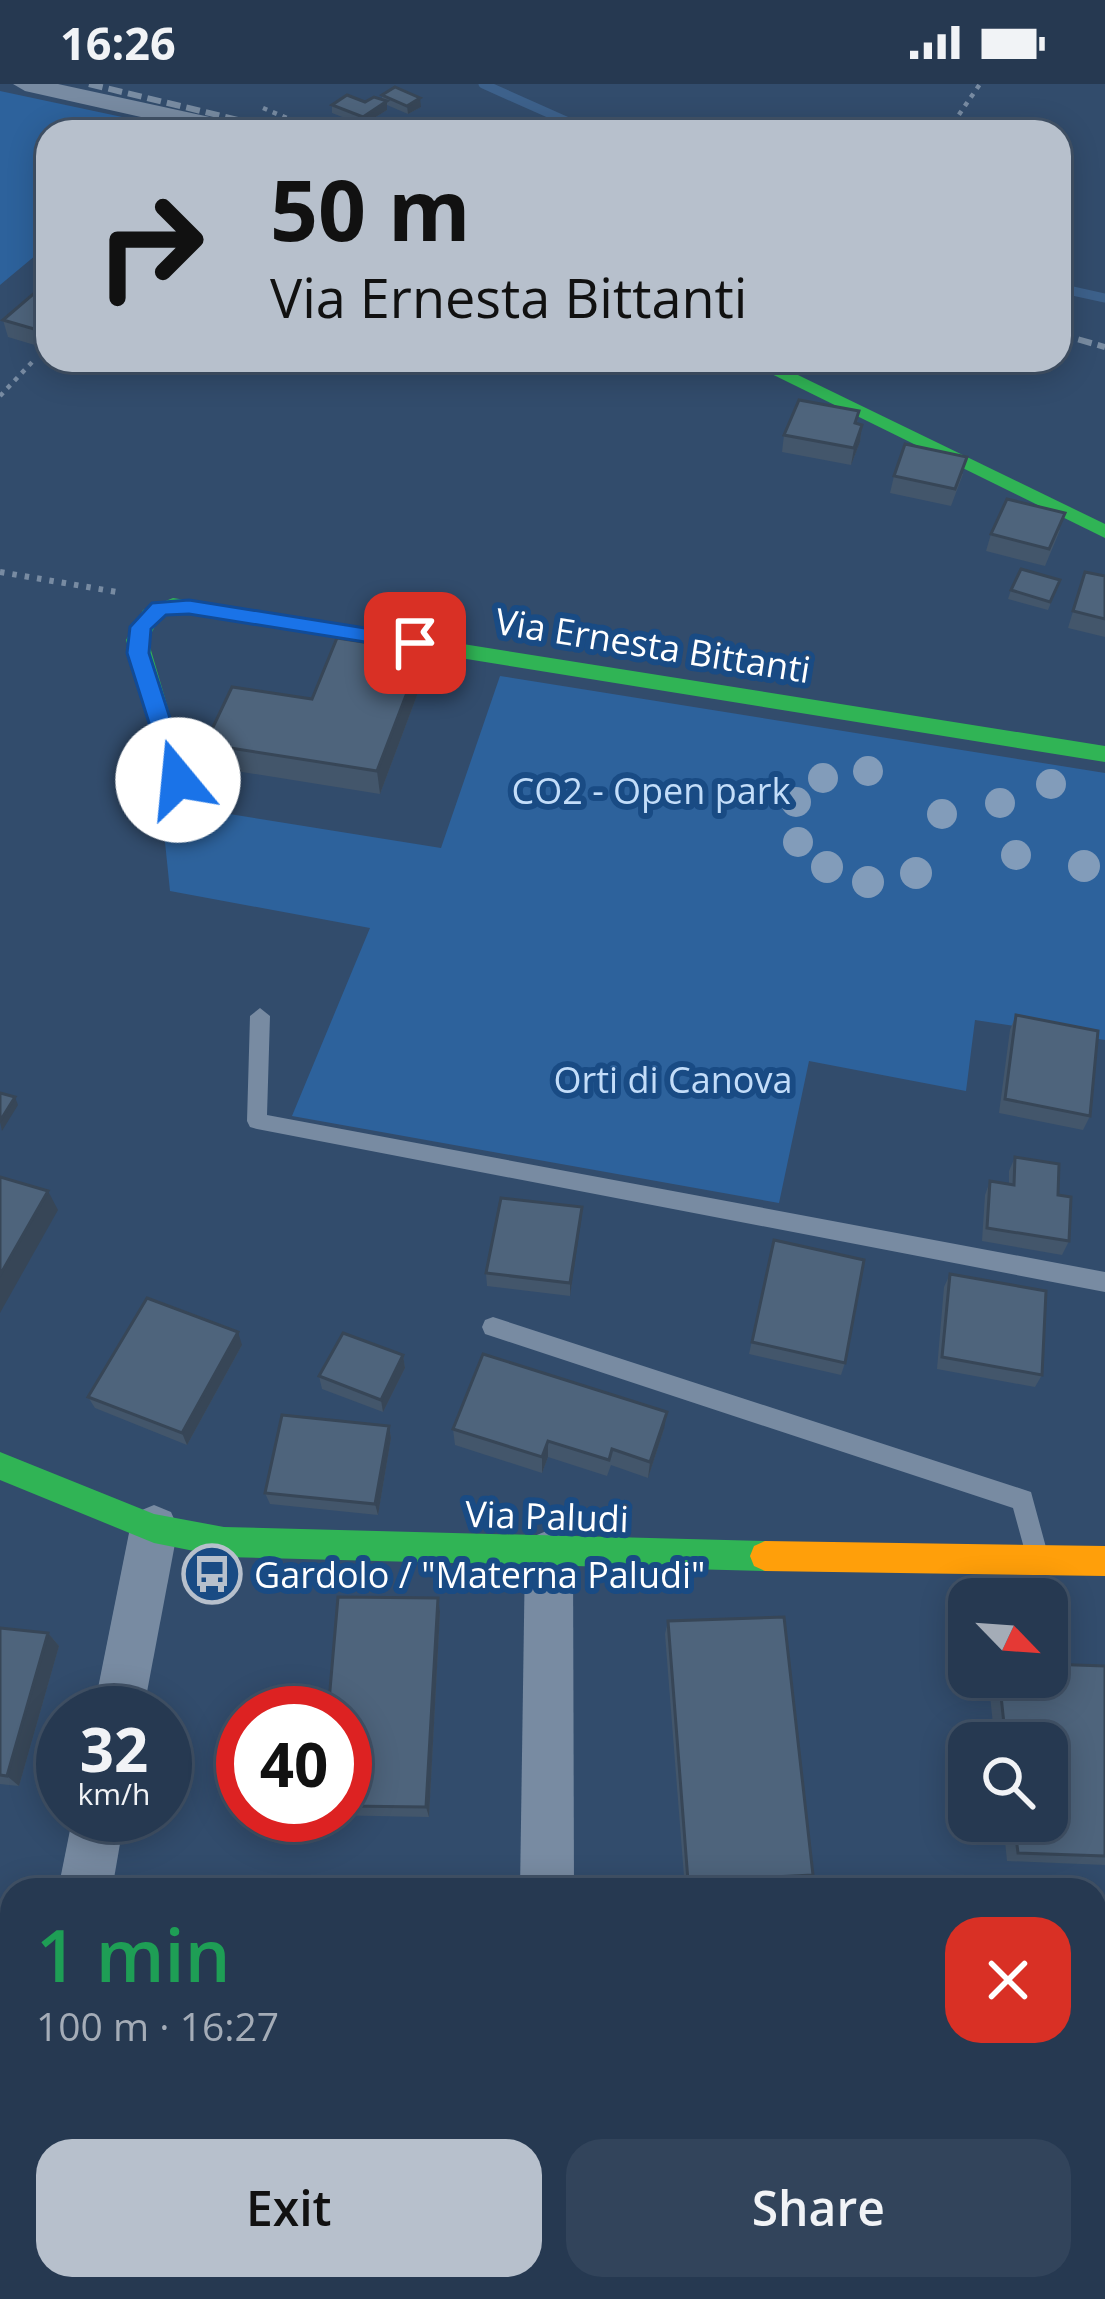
<!DOCTYPE html>
<meta charset="utf-8">
<style>
:root{--surface:#263951;--page:#32445b;--text:#f1f3f6;--muted:#a4acb7;--line:#425368;--accent:#b7c0cc}
body{margin:0;font-family:"Open Sans",sans-serif;background:var(--page);color:var(--text);height:100vh;display:flex;flex-direction:column;font-size:45px;white-space:nowrap}
*{box-sizing:border-box;margin:0}
p{font-size:39px;color:var(--muted)}
.icon{flex:none;width:66px;height:66px;fill:none;stroke:currentColor;stroke-width:2;stroke-linecap:round;stroke-linejoin:round}
.map{position:relative;flex:1;overflow:hidden}
.panel{position:absolute;left:0px;top:1794px;width:1107px;height:423px;display:flex;flex-direction:column;background:var(--surface);border-radius:36px 36px 0 0;box-shadow:0 6px 30px #0003,0 0 0 3px var(--line)}
.panel>*{flex:none}
.guide{position:absolute;left:36px;top:36px;width:1035px;height:252px;border-radius:36px;box-shadow:0 6px 30px #0003,0 0 0 3px var(--line);background:#b7c0cc;color:#111;overflow:hidden}
.needle{width:78px;rotate:115deg}
.buttons{position:absolute;left:948px;top:1494px;display:grid;gap:24px}
.buttons a{display:grid;place-items:center;width:120px;height:120px;border-radius:24px;background:var(--surface);box-shadow:0 6px 30px #0003,0 0 0 3px var(--line);font-size:60px}
.speed{position:absolute;left:36px;top:1602px;display:flex;gap:24px;font-size:60px;font-weight:700;text-align:center}
.speed>*{display:grid;place-content:center;width:156px;height:156px;border-radius:50%;background:var(--surface);box-shadow:0 6px 30px #0003,0 0 0 3px var(--line);line-height:1}
.speed small{font-size:30px;font-weight:400}
.speed .limit{border:18px solid #d22;background:#fff;color:#111}
.pin{position:absolute;display:grid;place-items:center;width:102px;height:102px;color:#fff;margin:-51px;border-radius:24px;box-shadow:0 6px 18px #0006}
.me{position:absolute;width:132px;margin:-66px;rotate:343deg;stroke-linejoin:round;filter:drop-shadow(0 0 9px #0008)}
.turn{display:flex;align-items:center;gap:42px;height:252px;padding:0 36px;font-size:54px}
.turn .icon{width:156px;height:156px;stroke-width:2.5}
.turn b{display:block;font-size:84px;line-height:102px}
.round{display:grid;place-items:center;flex:none;width:126px;height:126px;border-radius:36px;background:var(--page)}
.overview{display:flex;align-items:center;justify-content:space-between;height:204px;padding:0 36px}
h1{font-size:72px;font-weight:600;line-height:90px;color:#1e9e55}
.cta{display:flex;gap:24px;margin-top:auto;padding:24px 36px}
.cta a{flex:1;height:138px;border-radius:36px;background:var(--accent);color:#111;font-size:48px;font-weight:600;line-height:138px;text-align:center}
.cta a+a{background:var(--page);color:var(--text)}
.status{display:flex;justify-content:space-between;align-items:center;height:84px;padding:0 60px;background:var(--surface);direction:ltr}
.status svg{height:33px;fill:currentColor}
.map>svg:first-child{display:block}
.green{fill:#2d629c}
.lines{fill:none;stroke-linecap:round;stroke-linejoin:round}
.stream{stroke:#3d618b;stroke-width:9}
.path-far1{stroke:#788ba2;stroke-width:4.5;stroke-dasharray:4.5 6;stroke-linecap:butt}
.path{stroke:#788ba2;stroke-width:6;stroke-dasharray:4.5 8;stroke-linecap:butt}
.lane{fill:#788ba2;fill-rule:evenodd}
.street{fill:#788ba2;fill-rule:evenodd}
.fast{fill:#30b455;fill-rule:evenodd}
.slow{fill:#ff9f0a;fill-rule:evenodd}
.rail{stroke:#798ca2;stroke-width:6;stroke-dasharray:14 6;stroke-linecap:butt}
.tree{fill:#829cba}
.wall{fill:#43566b}
.shaded-wall{fill:#374657}
.building{fill:#4e647c;stroke:#374657;stroke-width:3}
.route{fill:#1a73e8;stroke:#114b97;stroke-width:3}
.labels{text-anchor:middle;dominant-baseline:central;stroke-width:12;stroke-linejoin:round;paint-order:stroke}
.street-label{font-size:36px;fill:#fff;stroke:#194b84}
.park-label{font-size:36px;fill:#c3ddf9;stroke:#194b84}
.poi-label{font-size:36px;fill:#fff;stroke:#194b84;text-anchor:start}
</style>
<div class="status"><b>16:26</b><svg viewBox="0 0 49 12"><path d="M0 12V9h3v3zM5 12V6h3v6zM10 12V3h3v9zM15 12V0h3v12zM26 1h20v11H26zM47 4h2v5h-2z"/></svg></div>
<div class="map">
<svg width="1105" height="2215" viewBox="0 0 1105 2215">
<rect width="100%" height="100%" fill="#324c6c"/>
<g class="green">
<polygon points="0,7 188,47 48,48 48,161 0,201"/>
<polygon points="500,592 1105,689 1105,956 975,936 966,1007 809,977 779,1119 292,1032 370,844 170,807 161,719 441,764"/>
</g>
<g class="lines">
<g class="stream">
<polyline points="483,0 591,48"/>
<polyline points="1059,204 1105,214"/>
</g>
<g class="path-far1">
<polyline points="263,24 320,48"/>
<polyline points="947,48 980,0"/>
<polyline points="0,312 35,275"/>
</g>
<polyline class="path" points="0,488 117,508"/>
<g class="lane">
<polygon points="260,924 270,932 267,1031 1105,1188 1105,1208 257,1045 250,1043 247,1037 250,932"/>
<polygon points="493,1233 1031,1408 1047,1467 1043,1475 1035,1478 1027,1475 1013,1424 485,1250 482,1243 485,1236"/>
</g>
<g class="street">
<polygon points="13,0 58,0 242,40 255,48 208,48 25,7"/>
<polygon points="154,1421 171,1428 178,1444 143,1629 93,1629 130,1444 137,1428"/>
<polygon points="549,1446 566,1453 573,1469 574,1806 520,1806 525,1469 532,1453"/>
<polygon points="73,1731 125,1731 112,1806 58,1806"/>
<polygon points="12,2160 12,2205 39,2205 37,2215 0,2215 0,2165"/>
<rect x="516" y="2205" width="60" height="10"/>
</g>
<g class="fast">
<polygon points="743,276 767,276 1105,440 1105,454"/>
<polygon points="173,514 1105,662 1105,678 175,528 158,536 148,556 189,696 178,704 167,696 126,556 143,526"/>
<polygon points="0,1368 154,1430 224,1443 765,1457 776,1462 780,1472 776,1482 765,1487 224,1473 154,1459 0,1396"/>
</g>
<polygon class="slow" points="765,1457 1105,1462 1105,1492 765,1487 754,1482 750,1472 754,1462"/>
<g class="rail">
<polyline points="89,0 288,48"/>
<polyline points="1059,250 1105,263"/>
</g>
</g>
<g class="tree">
<circle cx="868" cy="687" r="15"/>
<circle cx="823" cy="694" r="15"/>
<circle cx="1051" cy="700" r="15"/>
<circle cx="796" cy="718" r="15"/>
<circle cx="1000" cy="719" r="15"/>
<circle cx="942" cy="730" r="15"/>
<circle cx="798" cy="758" r="15"/>
<circle cx="1016" cy="771" r="15"/>
<circle cx="1084" cy="782" r="16"/>
<circle cx="827" cy="783" r="16"/>
<circle cx="916" cy="789" r="16"/>
<circle cx="868" cy="798" r="16"/>
</g>
<g class="wall">
<polygon points="382,11 421,23 408,30 387,21 387,26 363,41 332,29 332,21 382,16"/>
<polygon points="48,200 48,265 8,253 3,236"/>
<polygon points="859,327 857,340 862,341 860,358 851,381 782,368 784,351"/>
<polygon points="963,390 951,422 890,409 894,392"/>
<polygon points="1060,446 1045,482 986,467 991,450"/>
<polygon points="1085,488 1105,492 1105,553 1068,544"/>
<polygon points="1060,496 1048,526 1008,515 1011,506"/>
<polygon points="425,590 380,710 211,683 205,660 312,615"/>
<polygon points="1016,931 1090,1032 1083,1046 999,1029 1010,946"/>
<polygon points="1015,1073 1058,1111 1069,1157 1062,1171 982,1157 985,1111 990,1097 1009,1100 1009,1087"/>
<polygon points="582,1123 570,1212 487,1202 486,1189"/>
<polygon points="774,1156 845,1279 841,1291 749,1270"/>
<polygon points="950,1190 1042,1291 1035,1303 937,1285 944,1203"/>
<polygon points="242,1261 187,1361 95,1324 88,1313"/>
<polygon points="403,1271 405,1284 383,1328 322,1305 319,1292"/>
<polygon points="389,1342 391,1354 378,1431 270,1420 265,1409"/>
<polygon points="453,1345 664,1345 648,1394 611,1381 607,1392 548,1373 542,1389 455,1361"/>
<polygon points="440,1528 429,1733 325,1731 345,1731 345,1629"/>
<polygon points="668,1537 813,1791 807,1799 685,1805 665,1550"/>
<polygon points="0,1544 48,1549 59,1562 19,1702 0,1700"/>
<polygon points="1105,1582 1105,1781 1007,1777 1003,1737 1047,1737 1047,1659 995,1659 988,1593 1047,1593"/>
</g>
<g class="shaded-wall">
<polygon points="420,14 421,23 408,30 407,22"/>
<polygon points="387,17 387,26 363,41 363,33"/>
<polygon points="862,341 860,358 851,381 854,364"/>
<polygon points="423,567 425,590 380,710 377,687"/>
<polygon points="15,1013 18,1021 2,1047 0,1037"/>
<polygon points="48,1107 58,1126 0,1229 0,1191"/>
<polygon points="582,1123 581,1137 570,1212 570,1199"/>
<polygon points="238,1248 242,1261 187,1361 182,1349"/>
<polygon points="403,1271 405,1284 383,1328 381,1316"/>
<polygon points="667,1328 664,1345 648,1394 650,1378"/>
<polygon points="389,1342 391,1354 378,1431 375,1420"/>
<polygon points="548,1357 548,1373 542,1389 542,1373"/>
<polygon points="438,1514 440,1528 429,1733 426,1723"/>
<polygon points="48,1549 59,1562 19,1702 7,1692"/>
<polygon points="250,2205 255,2205 254,2215 249,2215"/>
</g>
<g class="building">
<polygon points="395,3 420,14 407,22 382,11"/>
<polygon points="347,11 365,18 374,13 387,17 363,33 332,21"/>
<polygon points="45,200 48,200 48,249 3,236"/>
<polygon points="799,316 859,327 855,339 862,341 854,364 784,351"/>
<polygon points="905,360 967,373 955,405 894,392"/>
<polygon points="1007,415 1065,429 1049,465 991,450"/>
<polygon points="1021,485 1060,496 1050,518 1011,506"/>
<polygon points="1085,488 1105,492 1105,535 1073,527"/>
<polygon points="337,554 423,567 377,687 205,660 232,603 312,615"/>
<polygon points="1016,931 1098,947 1090,1032 1005,1015"/>
<polygon points="0,1009 15,1013 0,1037"/>
<polygon points="1015,1073 1059,1080 1058,1111 1071,1113 1069,1157 987,1144 990,1097 1014,1101"/>
<polygon points="0,1093 48,1107 0,1191"/>
<polygon points="501,1114 582,1123 570,1199 486,1189"/>
<polygon points="774,1156 864,1176 845,1279 752,1258"/>
<polygon points="950,1190 1046,1207 1042,1291 942,1273"/>
<polygon points="147,1214 238,1248 182,1349 88,1313"/>
<polygon points="343,1249 403,1271 381,1316 319,1292"/>
<polygon points="483,1270 667,1328 650,1378 612,1365 609,1376 548,1357 542,1373 453,1345"/>
<polygon points="282,1331 389,1342 375,1420 265,1409"/>
<polygon points="338,1513 438,1514 426,1723 345,1722 345,1629 328,1629"/>
<polygon points="784,1533 813,1791 688,1797 668,1537"/>
<polygon points="0,1544 48,1549 7,1692 0,1691"/>
<polygon points="1047,1580 1105,1582 1105,1772 1018,1769 1014,1737 1047,1737 1047,1659 1006,1659 999,1593 1047,1593"/>
<polygon points="1095,2053 1105,2054 1105,2145 1095,2145"/>
<polygon points="154,2205 250,2205 249,2215 153,2215"/>
<polygon points="332,2205 435,2205 434,2215 331,2215"/>
<polygon points="957,2205 1006,2205 1007,2215 958,2215"/>
</g>
<polygon class="route" points="189,516 415,552 425,559 415,566 189,530 166,531 151,545 149,569 190,696 178,704 167,696 127,569 130,543 152,519"/>
<defs>
<symbol id="bus-ring" viewBox="-11 -11 22 22"><circle r="9.5" fill="#194b84" stroke="#b7c0cc" stroke-width="1.5"/><path d="M-5-6H5V4H4V6H2V4H-2V6H-4V4H-5ZM-3.5-4V0h7V-4ZM-3.5 1.2v1.5H-2V1.2ZM2 1.2v1.5H3.5V1.2Z" fill="#b7c0cc"/></symbol>
</defs>
<g fill-rule="evenodd">
<use href="#bus-ring" x="179" y="1457" width="66" height="66"/>
</g>
<g class="labels">
<g class="street-label">
<text transform="translate(653 561) rotate(9)">Via Ernesta Bittanti</text>
<text transform="translate(547 1432) rotate(2)">Via Paludi</text>
</g>
<g class="park-label">
<text x="651" y="706">CO2 - Open park</text>
<text x="673" y="995">Orti di Canova</text>
</g>
<g class="poi-label">
<text x="254" y="1490">Gardolo / "Materna Paludi"</text>
</g>
</g>
</svg>
<div class="buttons">
<a><svg class="needle" viewBox="-14 -14 28 28"><path d="M0-13l5 13h-10z" fill="#e53935"/><path d="M0 13l5-13h-10z" fill="#a4acb7"/></svg></a>
<a><svg class="icon" aria-label="search" viewBox="0 0 24 24"><circle cx="10" cy="10" r="6"/><path d="M15 15l6 6"/></svg></a>
</div>
<div class="speed"><div>32<small>km/h</small></div><div class="limit">40</div></div>
<div class="pin" style="left:415px;top:559px;background:#d93025"><svg class="icon" aria-label="arrive" viewBox="0 0 24 24"><path d="M6 21V4h12l-3 4 3 4H6"/></svg></div>
<svg class="me" style="left:178px;top:696px" viewBox="-20 -20 40 40"><circle r="19" fill="#fff"/><path d="M0-13L10 11 0 6-10 11z" fill="#1a73e8"/></svg>
<div class="guide">
<div class="turn"><svg class="icon" aria-label="right" viewBox="0 0 24 24"><path d="M7 20v-9h11M14 6l5 5-5 5"/></svg><div><b>50 m</b>Via Ernesta Bittanti</div></div>
</div>
<section class="panel">
<div class="overview"><div><h1>1 min</h1><p>100 m · 16:27</p></div><a class="round" style="background:#d93025;color:#fff"><svg class="icon" aria-label="close" viewBox="0 0 24 24"><path d="M6 6l12 12M18 6L6 18"/></svg></a></div>
<div class="cta"><a>Exit</a><a>Share</a></div>
</section>
</div>
